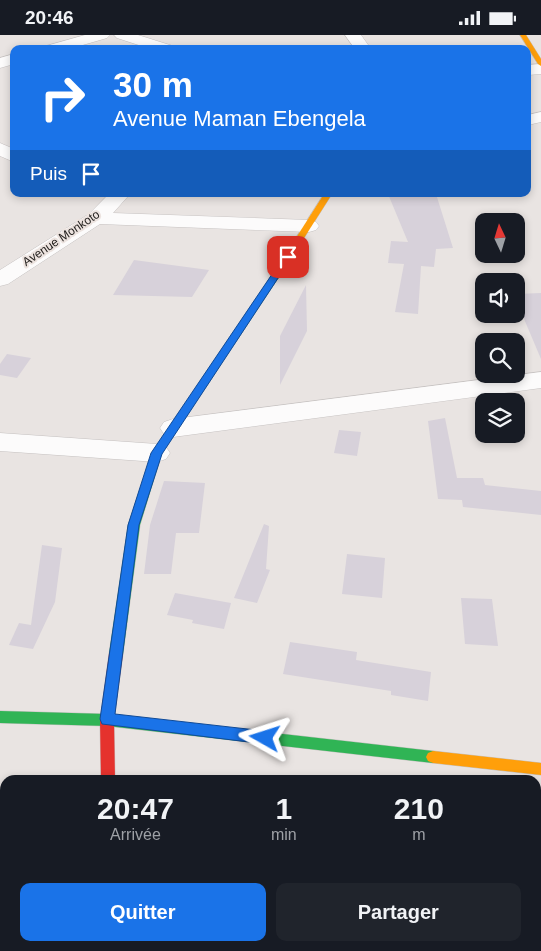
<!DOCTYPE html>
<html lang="fr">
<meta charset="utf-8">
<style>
:root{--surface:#171b24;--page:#20242c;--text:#f1f3f6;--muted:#9ea1a6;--accent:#1a73e8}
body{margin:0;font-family:Arial,sans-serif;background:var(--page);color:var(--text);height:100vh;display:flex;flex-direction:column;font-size:19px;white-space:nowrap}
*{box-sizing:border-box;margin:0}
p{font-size:16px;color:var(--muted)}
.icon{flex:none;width:28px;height:28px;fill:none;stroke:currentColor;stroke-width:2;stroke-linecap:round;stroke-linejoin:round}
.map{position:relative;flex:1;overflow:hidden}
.panel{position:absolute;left:0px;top:740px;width:541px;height:176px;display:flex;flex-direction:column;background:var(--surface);border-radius:15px 15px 0 0;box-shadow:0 2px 8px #0003}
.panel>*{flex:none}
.guide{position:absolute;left:10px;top:10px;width:521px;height:152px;border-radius:10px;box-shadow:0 2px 8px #0003;background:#1a73e8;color:#fff;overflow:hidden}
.needle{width:32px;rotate:356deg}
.tools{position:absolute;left:475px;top:178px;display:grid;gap:10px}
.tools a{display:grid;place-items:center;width:50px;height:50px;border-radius:10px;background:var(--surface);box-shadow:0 2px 8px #0003;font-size:25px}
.pin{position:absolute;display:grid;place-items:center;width:42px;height:42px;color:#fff;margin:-21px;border-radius:10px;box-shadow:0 2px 8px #0006}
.me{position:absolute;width:55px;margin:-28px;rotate:276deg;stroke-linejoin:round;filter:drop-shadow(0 0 4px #0008)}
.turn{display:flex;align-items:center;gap:18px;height:105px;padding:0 20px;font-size:22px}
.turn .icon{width:65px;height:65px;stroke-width:2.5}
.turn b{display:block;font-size:35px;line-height:42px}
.then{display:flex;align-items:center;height:48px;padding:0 20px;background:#0003;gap:10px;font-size:19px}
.eta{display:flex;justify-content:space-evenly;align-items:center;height:85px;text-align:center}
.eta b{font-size:30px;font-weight:600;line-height:35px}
.primary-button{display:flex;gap:10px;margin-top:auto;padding:10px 20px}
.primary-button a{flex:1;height:58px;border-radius:10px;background:var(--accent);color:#fff;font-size:20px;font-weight:600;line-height:58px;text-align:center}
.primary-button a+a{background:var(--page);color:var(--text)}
.status{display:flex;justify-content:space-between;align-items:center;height:35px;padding:0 25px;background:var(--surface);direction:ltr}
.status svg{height:14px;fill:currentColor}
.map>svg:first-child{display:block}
.building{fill:#d7d1da}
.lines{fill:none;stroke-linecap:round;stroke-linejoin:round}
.street-casing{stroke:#c5c1c0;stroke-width:1}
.fast-casing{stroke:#c5c1c0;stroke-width:1}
.slow-casing{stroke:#c5c1c0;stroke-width:1}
.jam-casing{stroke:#c5c1c0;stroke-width:1}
.street{fill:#fcfbfb;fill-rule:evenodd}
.fast{fill:#30b455;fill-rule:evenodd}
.slow{fill:#ff9f0a;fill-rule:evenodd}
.jam{fill:#e5322d;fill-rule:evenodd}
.route{fill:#1a73e8;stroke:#114b97}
.labels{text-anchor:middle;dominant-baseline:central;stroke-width:4;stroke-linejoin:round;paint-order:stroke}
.far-street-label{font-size:12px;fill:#24211f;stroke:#ece3df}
</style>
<div class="status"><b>20:46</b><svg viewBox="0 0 49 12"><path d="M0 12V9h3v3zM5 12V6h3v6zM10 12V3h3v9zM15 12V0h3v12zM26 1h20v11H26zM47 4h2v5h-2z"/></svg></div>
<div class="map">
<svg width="541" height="916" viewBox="0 0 541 916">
<rect width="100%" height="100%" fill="#e9e4e2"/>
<g class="building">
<polygon points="388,159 436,159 453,213 436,214 434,232 421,231 418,279 395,277 404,229 388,228 391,206 408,207"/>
<polygon points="134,225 209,235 192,262 113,260"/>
<polygon points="306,250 307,296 280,350 280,301"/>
<polygon points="541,258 541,324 516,265 516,259"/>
<polygon points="7,319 31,323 17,343 0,340 0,329"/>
<polygon points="445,383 457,443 483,443 485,450 541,456 541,480 463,472 462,465 438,464 428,386"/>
<polygon points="339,395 361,397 357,421 334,418"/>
<polygon points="164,446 205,448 199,498 176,498 171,539 144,539 150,490"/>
<polygon points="264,489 269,491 266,534 270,535 257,568 234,563"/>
<polygon points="42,510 62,513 55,567 33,614 9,610 19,588 31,590"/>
<polygon points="347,519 385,523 382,563 342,559"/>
<polygon points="175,558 231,568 224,594 192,588 193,585 167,580"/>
<polygon points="461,563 492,564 498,611 465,609"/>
<polygon points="290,607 357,617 356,625 431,637 428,666 391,660 391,656 283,639"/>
</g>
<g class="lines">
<defs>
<g id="street">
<polygon points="85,0 110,0 107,3 69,14 43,14 46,11"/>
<polygon points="114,0 138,0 173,11 176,14 151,14 117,3"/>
<polygon points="345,0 361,0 371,14 355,14"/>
<polygon points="14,19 14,29 0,33 0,23"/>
<polygon points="541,29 541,39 528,40 528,30"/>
<polygon points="541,77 541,87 528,90 528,80"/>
<polygon points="0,108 14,114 14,127 0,121"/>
<polygon points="109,159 130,159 113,178 309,185 316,187 319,191 316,195 309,197 100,189 8,249 0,251 0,235 89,179"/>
<polygon points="541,337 541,353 173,402 164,399 160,393 164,387 173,384"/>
<polygon points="0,398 157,409 166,412 170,418 166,424 157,427 0,416"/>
<rect x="90" y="911" width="40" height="5"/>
</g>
<g id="fast">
<polygon points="275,239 279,242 162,418 140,490 123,619 121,623 116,624 111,623 109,619 128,490 152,418 272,240"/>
<polygon points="0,676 107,679 433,716 438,718 440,722 438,726 433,728 107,691 0,688"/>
</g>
<g id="slow">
<polygon points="520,0 526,0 541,24 541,31 538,29"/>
<polygon points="324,159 332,159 278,244 272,244 271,242"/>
<polygon points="433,716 541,728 541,740 433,728 428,726 426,722 428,718"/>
</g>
<polygon id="jam" points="116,614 121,615 123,619 114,685 115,745 101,745 100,685 109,619 111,615"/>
</defs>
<use href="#street" class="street-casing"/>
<use href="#fast" class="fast-casing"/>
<use href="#slow" class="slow-casing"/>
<use href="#jam" class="jam-casing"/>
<use href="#street" class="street"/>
<use href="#fast" class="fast"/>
<use href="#slow" class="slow"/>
<use href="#jam" class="jam"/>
</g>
<polygon class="route" points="285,220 292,222 162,419 139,490 115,679 265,696 270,698 272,703 270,707 265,709 102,689 100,684 128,490 151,418"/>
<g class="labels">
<g class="far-street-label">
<text transform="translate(61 203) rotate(-34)">Avenue Monkoto</text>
</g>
</g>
</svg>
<div class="tools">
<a><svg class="needle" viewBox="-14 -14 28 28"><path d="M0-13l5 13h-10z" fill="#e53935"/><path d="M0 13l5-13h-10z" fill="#9ea1a6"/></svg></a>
<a><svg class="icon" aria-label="sound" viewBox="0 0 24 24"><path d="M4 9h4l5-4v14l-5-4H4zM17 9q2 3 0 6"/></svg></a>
<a><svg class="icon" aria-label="search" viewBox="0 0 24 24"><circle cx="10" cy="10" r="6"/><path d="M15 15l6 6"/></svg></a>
<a><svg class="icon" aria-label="layers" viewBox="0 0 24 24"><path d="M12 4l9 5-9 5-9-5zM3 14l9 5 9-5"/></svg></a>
</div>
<div class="pin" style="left:288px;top:222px;background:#d93025"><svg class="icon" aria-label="arrive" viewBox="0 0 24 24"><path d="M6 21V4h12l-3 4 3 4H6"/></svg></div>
<svg class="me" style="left:265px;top:703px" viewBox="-20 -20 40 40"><path d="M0-17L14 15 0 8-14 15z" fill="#1a73e8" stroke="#fff" stroke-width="4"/></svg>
<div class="guide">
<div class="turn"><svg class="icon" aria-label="right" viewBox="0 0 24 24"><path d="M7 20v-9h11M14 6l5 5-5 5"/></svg><div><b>30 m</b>Avenue Maman Ebengela</div></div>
<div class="then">Puis<svg class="icon" aria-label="arrive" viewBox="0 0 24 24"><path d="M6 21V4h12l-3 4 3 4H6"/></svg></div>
</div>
<section class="panel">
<div class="eta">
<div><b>20:47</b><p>Arrivée</p></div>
<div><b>1</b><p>min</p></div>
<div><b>210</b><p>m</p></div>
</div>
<div class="primary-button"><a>Quitter</a><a>Partager</a></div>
</section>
</div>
